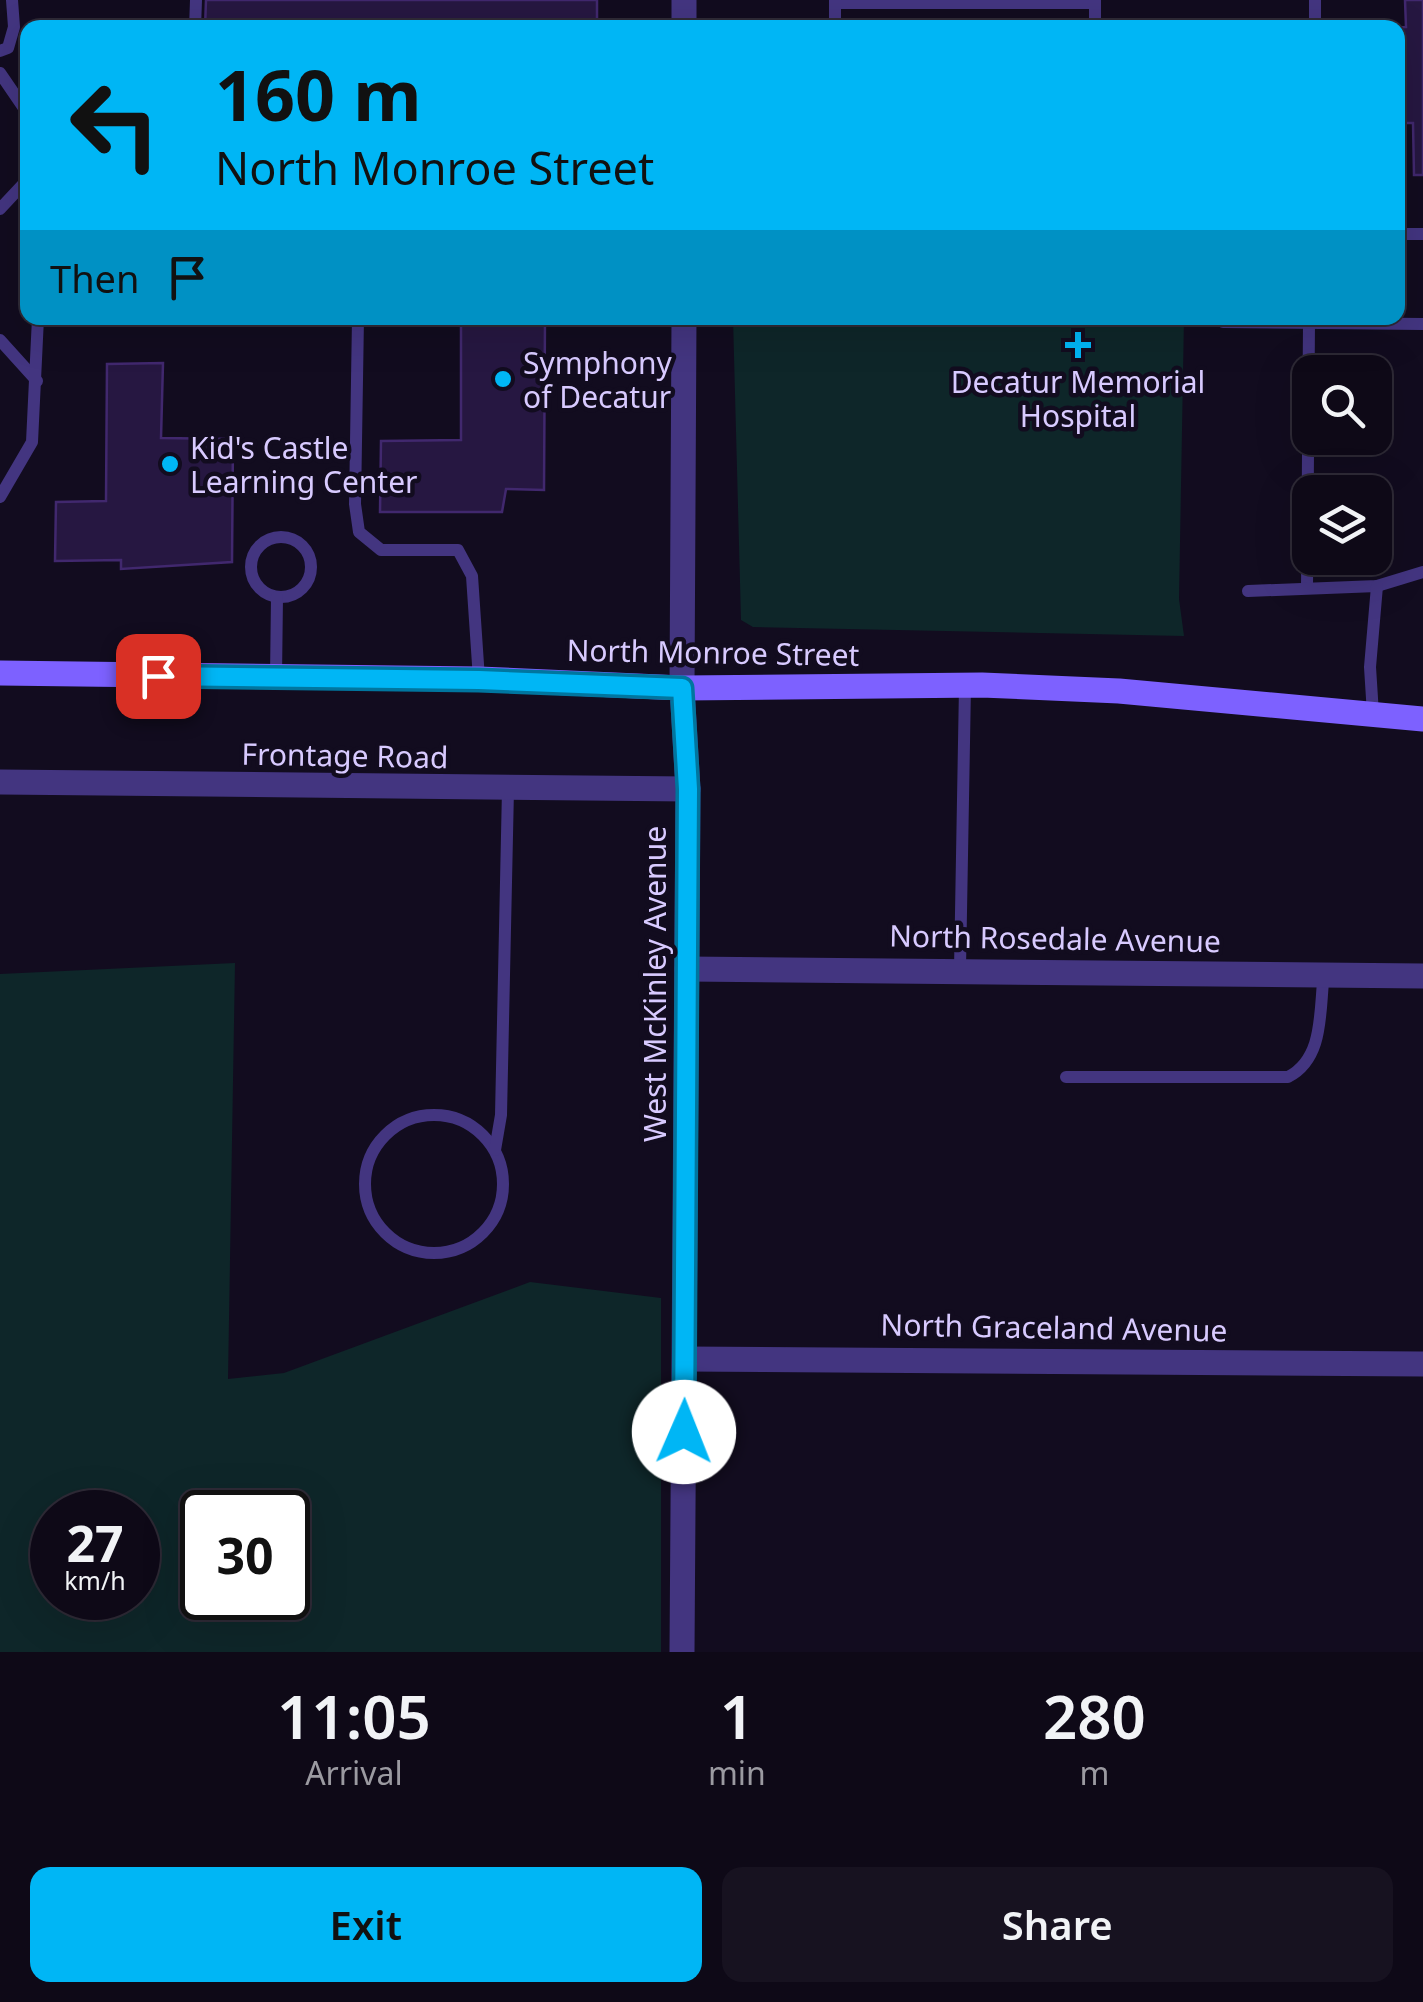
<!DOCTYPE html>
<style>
:root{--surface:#0e0917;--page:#171220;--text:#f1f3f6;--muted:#9b9aa1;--line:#2e2a36;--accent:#00b6f5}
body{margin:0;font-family:"Noto Sans",sans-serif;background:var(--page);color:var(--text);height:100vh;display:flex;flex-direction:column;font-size:38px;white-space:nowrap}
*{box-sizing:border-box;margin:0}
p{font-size:32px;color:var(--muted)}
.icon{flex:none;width:55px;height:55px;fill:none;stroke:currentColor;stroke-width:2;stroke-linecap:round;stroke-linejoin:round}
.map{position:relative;height:1652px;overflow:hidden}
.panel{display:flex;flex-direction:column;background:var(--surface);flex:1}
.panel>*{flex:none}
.guide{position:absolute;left:20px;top:20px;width:1385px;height:305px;border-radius:20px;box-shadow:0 10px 40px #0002,0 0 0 2px var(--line);background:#00b6f5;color:#111;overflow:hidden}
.buttons{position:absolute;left:1292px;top:355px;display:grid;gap:20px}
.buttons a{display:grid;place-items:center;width:100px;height:100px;border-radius:20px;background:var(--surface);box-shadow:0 10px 40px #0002,0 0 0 2px var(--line);font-size:50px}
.speed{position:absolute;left:30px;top:1490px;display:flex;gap:20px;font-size:50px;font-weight:700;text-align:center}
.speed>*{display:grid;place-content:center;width:130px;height:130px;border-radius:50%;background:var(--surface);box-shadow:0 10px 40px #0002,0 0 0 2px var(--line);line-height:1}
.speed small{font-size:25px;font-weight:400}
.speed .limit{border:5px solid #111;border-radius:15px;background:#fff;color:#111}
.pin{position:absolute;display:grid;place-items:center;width:85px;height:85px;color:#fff;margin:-42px;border-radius:20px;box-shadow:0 5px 15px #0006}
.me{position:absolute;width:110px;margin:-55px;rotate:1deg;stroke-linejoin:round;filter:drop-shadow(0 0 8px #0008)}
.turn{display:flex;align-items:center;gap:35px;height:210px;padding:0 30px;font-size:45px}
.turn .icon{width:130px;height:130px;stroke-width:2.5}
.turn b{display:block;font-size:70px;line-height:85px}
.then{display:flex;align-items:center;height:95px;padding:0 30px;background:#0003;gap:20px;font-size:38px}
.eta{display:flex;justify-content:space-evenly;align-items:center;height:170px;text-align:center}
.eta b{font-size:60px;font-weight:600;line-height:70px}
.action{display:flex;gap:20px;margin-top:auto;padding:20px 30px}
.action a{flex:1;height:115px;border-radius:20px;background:var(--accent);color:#111;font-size:40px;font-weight:600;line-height:115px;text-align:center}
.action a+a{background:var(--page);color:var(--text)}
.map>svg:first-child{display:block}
.green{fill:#0e2629;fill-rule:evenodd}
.building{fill:#261741;stroke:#41286e;stroke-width:2.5}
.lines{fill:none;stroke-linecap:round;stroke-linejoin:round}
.lane{stroke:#433580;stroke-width:12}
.street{stroke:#433580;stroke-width:25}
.secondary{stroke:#7d61ff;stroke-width:25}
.route-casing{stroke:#00769f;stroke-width:25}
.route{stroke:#00b6f5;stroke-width:18}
.poi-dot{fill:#00b6f5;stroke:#120c1f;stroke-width:4}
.labels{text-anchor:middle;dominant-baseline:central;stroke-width:9;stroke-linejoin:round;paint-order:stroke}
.poi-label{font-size:30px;fill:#d8caff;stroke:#120c1f;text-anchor:start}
.street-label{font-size:30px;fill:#d8caff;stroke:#120c1f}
</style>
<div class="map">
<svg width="1423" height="1652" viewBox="0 0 1423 1652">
<rect width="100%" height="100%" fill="#120c1f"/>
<g class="green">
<polygon points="733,318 1184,318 1179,599 1184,636 753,627 741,620"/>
<path d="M235,963L228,1379L284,1373L530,1282L661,1298V1652H0V974ZM52,1512H138V1598H52ZM202,1512H288V1598H202Z"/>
</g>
<g class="building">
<polygon points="206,0 597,0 597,28 205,28"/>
<polygon points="1405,0 1423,0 1423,175 1414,175 1413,123 1398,123 1398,28 1364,28 1406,27"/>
<polygon points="461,318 545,318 544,490 506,489 502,512 380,512 381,441 461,440"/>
<polygon points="163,363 161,438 233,439 232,562 121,569 121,560 55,561 56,502 106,501 107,364"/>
</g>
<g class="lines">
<g class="lane">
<polyline points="835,3 1095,3"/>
<polyline points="195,28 196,0"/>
<polyline points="835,28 835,0"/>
<polyline points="1095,28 1095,0"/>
<polyline points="1315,28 1315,0"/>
<polyline points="0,51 8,48 14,27 12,0"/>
<polyline points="0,73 28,114"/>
<polyline points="0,209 28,179"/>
<polyline points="1398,234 1423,234"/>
<polyline points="358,318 355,504 359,532 381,550 458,550 472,576 479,679"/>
<polyline points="1223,322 1423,324"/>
<polyline points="0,340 37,381"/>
<polyline points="0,497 32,442 38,318"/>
<circle cx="281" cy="567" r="30"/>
<polyline points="1307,588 1309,323"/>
<polyline points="1248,591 1377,586 1423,572"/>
<polyline points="276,677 277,597"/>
<polyline points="1373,714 1370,667 1377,586"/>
<polyline points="960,969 965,686"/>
<path d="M1066,1077H1288C1325,1058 1319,1010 1324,973"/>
<circle cx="434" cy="1184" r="69"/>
<polyline points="495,1150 501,1115 508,789"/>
</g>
<g class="street">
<polyline points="684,28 684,0"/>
<polyline points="0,782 688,789"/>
<polyline points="687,969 1423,976"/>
<polyline points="685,1359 1423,1364"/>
<polyline points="682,1652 688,789 682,688 684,318"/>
</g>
<polyline class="secondary" points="0,673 479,679 682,688 982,685 1119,691 1423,719"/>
</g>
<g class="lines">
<defs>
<polyline id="route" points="158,676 479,680 682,688 688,789 684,1432"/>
</defs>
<use href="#route" class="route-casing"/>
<use href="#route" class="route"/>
</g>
<g class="poi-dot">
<path d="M1073 330h10v10h10v10h-10v10h-10v-10h-10v-10h10z"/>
<circle cx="503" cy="379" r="10"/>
<circle cx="170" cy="464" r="10"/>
</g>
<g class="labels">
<g class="poi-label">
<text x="523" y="362">Symphony<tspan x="523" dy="34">of Decatur</tspan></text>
<text x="1078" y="381" text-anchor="middle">Decatur Memorial<tspan x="1078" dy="34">Hospital</tspan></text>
<text x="190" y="447">Kid's Castle<tspan x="190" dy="34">Learning Center</tspan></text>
</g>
<g class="street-label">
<text transform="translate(713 652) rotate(1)">North Monroe Street</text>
<text transform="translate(345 755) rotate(1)">Frontage Road</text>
<text transform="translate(1055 938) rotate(1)">North Rosedale Avenue</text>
<text transform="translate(654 984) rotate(-90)">West McKinley Avenue</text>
<text transform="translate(1054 1327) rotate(1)">North Graceland Avenue</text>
</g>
</g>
</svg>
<div class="buttons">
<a><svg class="icon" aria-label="search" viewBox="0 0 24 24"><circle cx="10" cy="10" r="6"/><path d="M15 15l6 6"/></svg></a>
<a><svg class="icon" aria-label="layers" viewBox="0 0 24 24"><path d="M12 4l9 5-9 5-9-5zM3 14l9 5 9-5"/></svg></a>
</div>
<div class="speed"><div>27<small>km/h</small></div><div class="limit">30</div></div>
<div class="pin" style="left:158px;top:676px;background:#d93025"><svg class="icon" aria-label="arrive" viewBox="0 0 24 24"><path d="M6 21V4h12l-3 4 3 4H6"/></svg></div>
<svg class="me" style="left:684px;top:1432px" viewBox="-20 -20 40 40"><circle r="19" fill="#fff"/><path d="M0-13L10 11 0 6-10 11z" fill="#00b6f5"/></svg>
<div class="guide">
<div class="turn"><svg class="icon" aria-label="left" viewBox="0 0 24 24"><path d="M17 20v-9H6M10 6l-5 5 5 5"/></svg><div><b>160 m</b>North Monroe Street</div></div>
<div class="then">Then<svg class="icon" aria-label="arrive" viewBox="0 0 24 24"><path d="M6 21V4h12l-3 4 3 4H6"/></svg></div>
</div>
</div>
<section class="panel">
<div class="eta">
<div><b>11:05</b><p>Arrival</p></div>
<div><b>1</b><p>min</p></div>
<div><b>280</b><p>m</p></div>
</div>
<div class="action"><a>Exit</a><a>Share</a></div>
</section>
